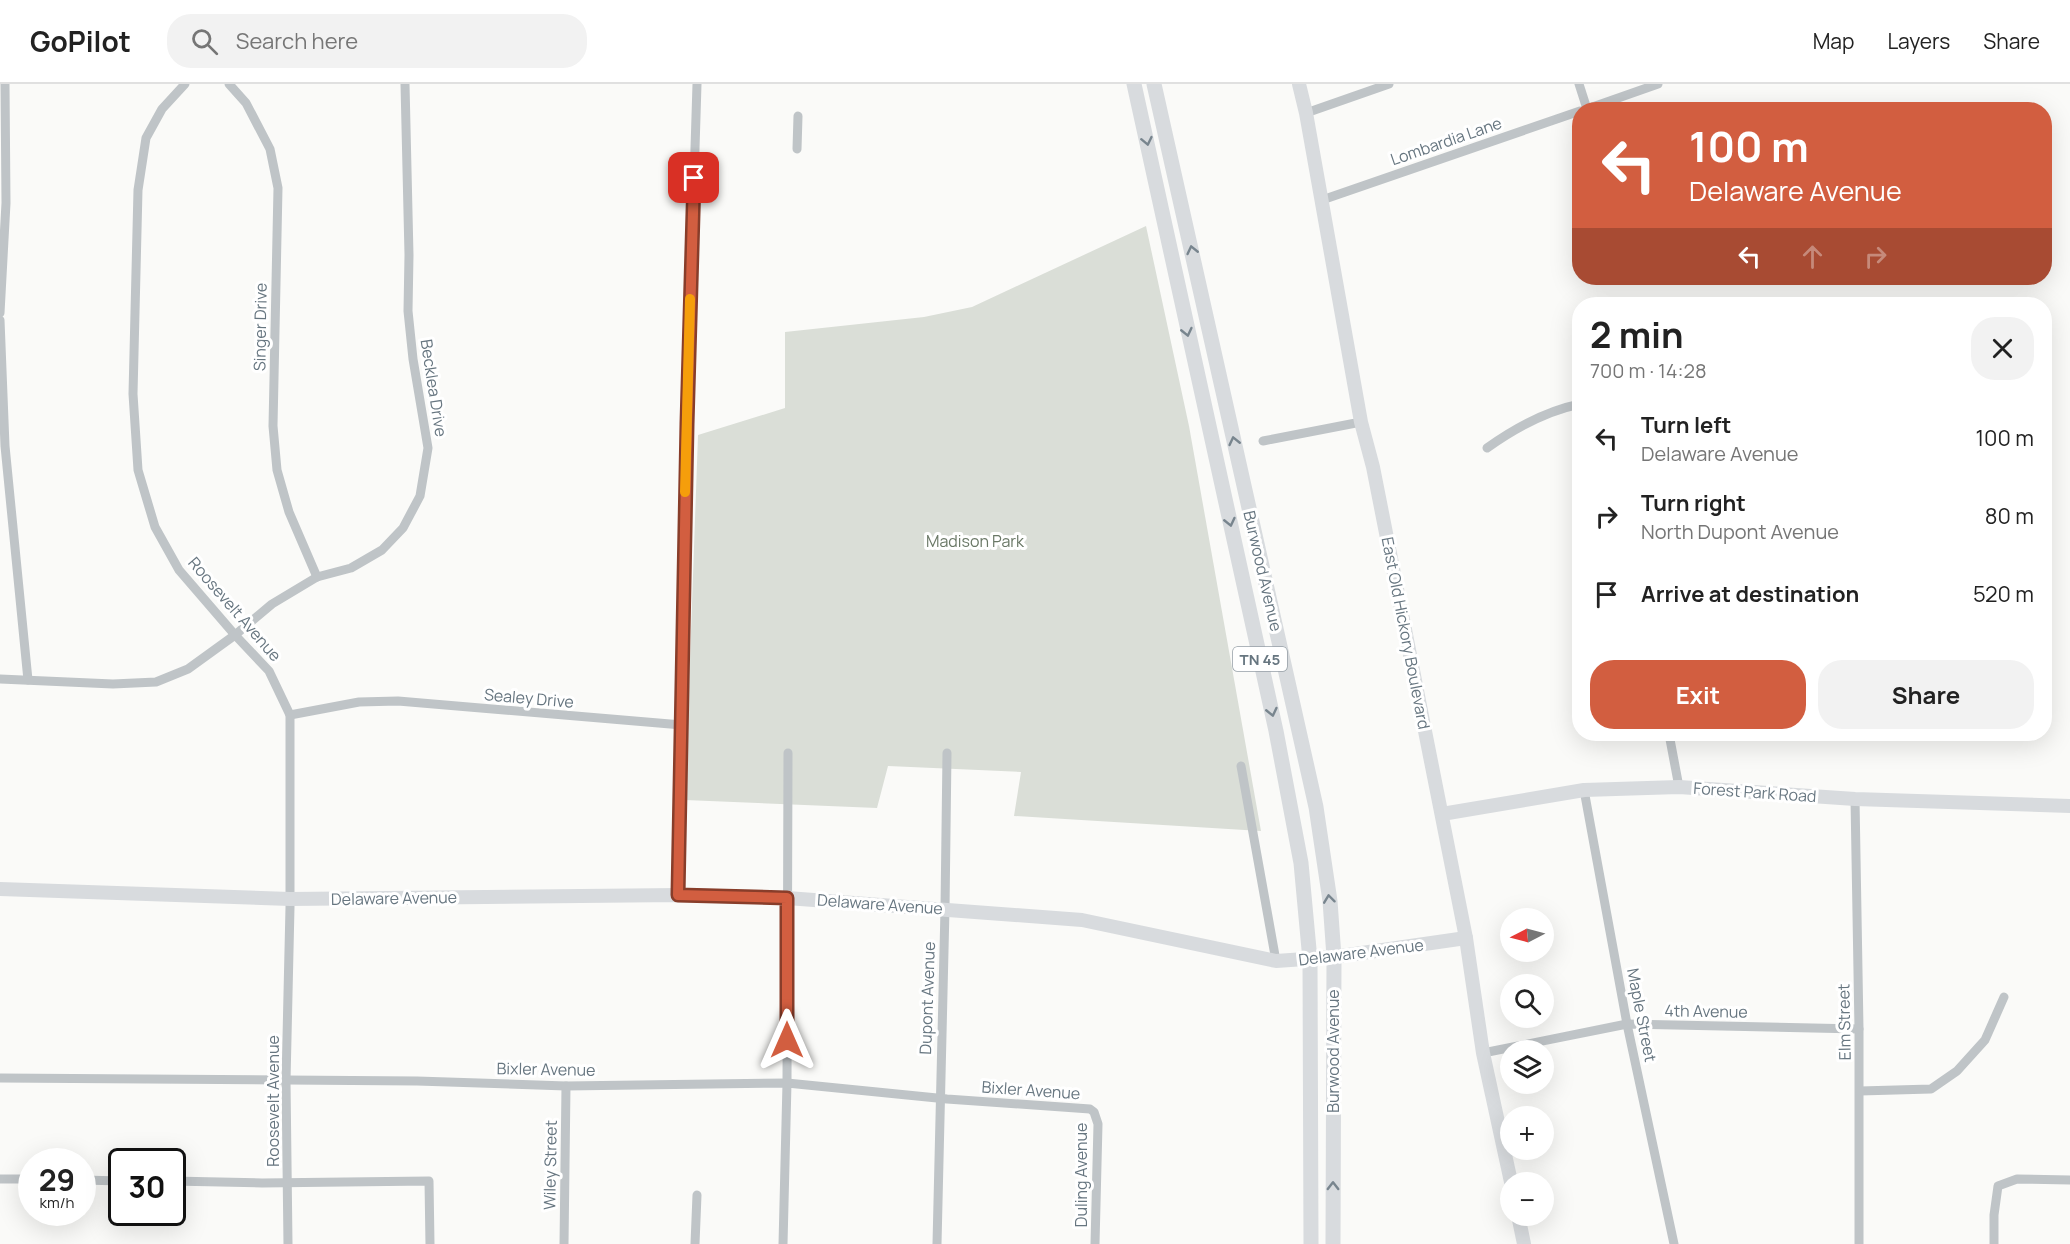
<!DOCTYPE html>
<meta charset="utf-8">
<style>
:root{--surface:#fff;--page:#f2f2f2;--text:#222;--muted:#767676;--line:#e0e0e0;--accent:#d25e40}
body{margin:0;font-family:Manrope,sans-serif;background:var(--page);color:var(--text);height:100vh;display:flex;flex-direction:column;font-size:22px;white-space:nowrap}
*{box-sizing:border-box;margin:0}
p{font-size:20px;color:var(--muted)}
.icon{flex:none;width:33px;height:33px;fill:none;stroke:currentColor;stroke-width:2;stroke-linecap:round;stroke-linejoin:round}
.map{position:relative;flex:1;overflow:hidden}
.side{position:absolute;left:1572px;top:213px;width:480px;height:444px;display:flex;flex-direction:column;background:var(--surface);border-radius:24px;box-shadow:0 6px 24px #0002}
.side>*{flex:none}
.hud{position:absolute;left:1572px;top:18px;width:480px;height:183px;border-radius:24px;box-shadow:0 6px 24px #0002;background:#d25e40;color:#fff;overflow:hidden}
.needle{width:39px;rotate:264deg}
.buttons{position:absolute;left:1500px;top:824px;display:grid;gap:12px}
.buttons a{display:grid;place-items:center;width:54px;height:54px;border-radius:50%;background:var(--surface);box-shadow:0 6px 24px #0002;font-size:30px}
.speed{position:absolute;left:18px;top:1064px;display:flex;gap:12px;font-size:30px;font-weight:700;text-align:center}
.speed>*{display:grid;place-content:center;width:78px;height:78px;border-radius:50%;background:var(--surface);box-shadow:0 6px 24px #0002;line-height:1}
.speed small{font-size:15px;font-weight:400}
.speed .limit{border:3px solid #111;border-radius:9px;background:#fff;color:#111}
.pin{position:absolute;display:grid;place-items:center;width:51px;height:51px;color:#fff;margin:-26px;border-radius:12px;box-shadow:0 3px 9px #0006}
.me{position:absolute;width:66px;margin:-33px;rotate:0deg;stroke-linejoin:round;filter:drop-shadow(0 0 4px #0008)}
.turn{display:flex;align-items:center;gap:21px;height:126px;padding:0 18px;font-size:27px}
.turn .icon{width:78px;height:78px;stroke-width:2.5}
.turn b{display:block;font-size:42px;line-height:51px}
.lanes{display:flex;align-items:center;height:57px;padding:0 18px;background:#0003;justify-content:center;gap:30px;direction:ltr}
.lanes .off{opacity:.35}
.round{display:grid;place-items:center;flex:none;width:63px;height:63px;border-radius:24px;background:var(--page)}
.summary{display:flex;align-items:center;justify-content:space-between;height:102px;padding:0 18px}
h1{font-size:36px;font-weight:700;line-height:45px}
.primary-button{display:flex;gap:12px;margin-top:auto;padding:12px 18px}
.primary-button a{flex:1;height:69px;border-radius:24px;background:var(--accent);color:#fff;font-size:24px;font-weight:700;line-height:69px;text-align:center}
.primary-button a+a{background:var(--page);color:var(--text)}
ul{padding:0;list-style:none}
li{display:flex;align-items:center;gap:18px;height:78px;padding:0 18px}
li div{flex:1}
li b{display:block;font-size:22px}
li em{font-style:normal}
header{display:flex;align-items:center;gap:36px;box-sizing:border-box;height:84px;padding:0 30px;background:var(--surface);border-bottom:2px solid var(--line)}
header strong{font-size:28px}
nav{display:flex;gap:33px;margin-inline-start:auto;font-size:21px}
.search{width:420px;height:54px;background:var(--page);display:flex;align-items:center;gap:15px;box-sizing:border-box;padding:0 21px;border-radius:24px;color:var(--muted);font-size:22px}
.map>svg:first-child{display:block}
.green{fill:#daded7}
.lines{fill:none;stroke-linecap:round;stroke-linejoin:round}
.street{stroke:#bfc4c7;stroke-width:9}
.secondary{stroke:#d8dbde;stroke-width:14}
.primary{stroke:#d8dbde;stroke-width:15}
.oneway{stroke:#78858e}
.route-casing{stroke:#883d2a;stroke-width:15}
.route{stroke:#d25e40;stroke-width:10}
.slow{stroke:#f59e0b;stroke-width:10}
.labels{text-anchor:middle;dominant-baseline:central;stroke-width:6;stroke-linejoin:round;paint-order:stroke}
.shield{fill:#fff;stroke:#959fa6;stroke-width:1.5}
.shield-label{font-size:15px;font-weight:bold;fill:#677680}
.street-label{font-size:16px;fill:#677680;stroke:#fff}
.park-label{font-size:16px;fill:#6a7866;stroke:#fff}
</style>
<header>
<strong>GoPilot</strong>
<div class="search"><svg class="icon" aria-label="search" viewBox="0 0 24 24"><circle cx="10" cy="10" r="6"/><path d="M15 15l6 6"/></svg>Search here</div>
<nav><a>Map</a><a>Layers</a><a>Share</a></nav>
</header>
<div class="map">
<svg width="2070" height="1160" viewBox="0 0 2070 1160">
<rect width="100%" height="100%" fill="#fafaf8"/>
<polygon class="green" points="1146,142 1189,342 1261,747 1014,732 1021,688 888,682 877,724 685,716 698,351 785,324 785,248 924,233 972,223"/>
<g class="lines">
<g class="street">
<polyline points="185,0 162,25 146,54 138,106 133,310 138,386 155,443 179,486 235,551 269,587 290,631 290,823 286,997 288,1160"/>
<polyline points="229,0 246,19 270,65 278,104 273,342 277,386 289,428 317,493"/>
<polyline points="1579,0 1587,25"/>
<polyline points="1584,26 1658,0"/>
<polyline points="1306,29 1389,0"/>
<polyline points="797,65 798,32"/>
<polyline points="1322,116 1580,27"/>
<polyline points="0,229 6,119 5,0"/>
<polyline points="0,236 5,362 28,596"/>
<polyline points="1263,357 1361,338"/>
<path d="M1487,364C1515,344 1546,327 1580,320"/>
<polyline points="0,595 113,600 156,598 188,585 235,551 272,520 317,493 351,484 382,466 403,444 420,412 428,364 413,275 408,227 409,171 405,0"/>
<polyline points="290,631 359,618 398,617 682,641"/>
<polyline points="1669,650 1679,703"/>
<polyline points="1241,682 1276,877"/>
<polyline points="1584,706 1627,940 1674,1160"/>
<polyline points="1855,715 1859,945 1859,1160"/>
<polyline points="678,811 687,322 697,0"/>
<polyline points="1483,969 1627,940 1859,945"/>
<polyline points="0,994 417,997 566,1002 787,999 947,1015 1090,1025 1094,1028 1098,1040 1095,1160"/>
<polyline points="1860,1007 1931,1005 1957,987 1985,956 2004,913"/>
<polyline points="0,1095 32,1095"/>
<polyline points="82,1096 122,1097"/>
<polyline points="172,1097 262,1099 429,1097 430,1160"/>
<polyline points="564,1160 566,1002"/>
<polyline points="695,1160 697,1111"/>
<polyline points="783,1160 787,999 788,669"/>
<polyline points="937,1160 945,825 947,669"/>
<polyline points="1994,1160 1994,1131 1998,1102 2017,1095 2070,1096"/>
</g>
<g class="secondary">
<polyline points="1299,0 1306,29 1361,338 1373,383 1424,642 1466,854 1483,969 1511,1098"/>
<polyline points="1442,730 1584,706 1679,703 1855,715 2070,722"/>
<polyline points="0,805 290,815 678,811 787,814 1082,836 1276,877 1334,873 1466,854"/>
<polyline points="1518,1131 1524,1160"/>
</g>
<g class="primary">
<polyline points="1134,0 1276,647 1301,779 1310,876 1311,1160"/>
<polyline points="1154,0 1316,723 1330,817 1334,873 1333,1160"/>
</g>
</g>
<defs><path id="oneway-chevron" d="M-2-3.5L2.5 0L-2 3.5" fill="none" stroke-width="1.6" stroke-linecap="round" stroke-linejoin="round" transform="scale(1.5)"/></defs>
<g class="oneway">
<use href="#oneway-chevron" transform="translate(1147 57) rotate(78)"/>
<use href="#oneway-chevron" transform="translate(1192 166) rotate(-103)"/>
<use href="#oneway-chevron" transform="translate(1187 248) rotate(77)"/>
<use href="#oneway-chevron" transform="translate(1234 357) rotate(-103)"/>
<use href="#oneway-chevron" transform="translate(1230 438) rotate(77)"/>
<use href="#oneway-chevron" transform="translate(1272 628) rotate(77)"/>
<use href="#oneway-chevron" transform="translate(1329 815) rotate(-97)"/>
<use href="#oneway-chevron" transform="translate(1333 1102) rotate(-90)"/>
</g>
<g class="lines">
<defs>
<polyline id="route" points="694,94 687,340 678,811 787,814 787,956"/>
</defs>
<use href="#route" class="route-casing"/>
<use href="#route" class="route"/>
<polyline class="slow" points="685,408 690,215"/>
</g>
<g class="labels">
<rect class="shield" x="1233" y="563" width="54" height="24" rx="4.5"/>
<g class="shield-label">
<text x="1260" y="575">TN 45</text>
</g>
<g class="street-label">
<text transform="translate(1446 57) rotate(-19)">Lombardia Lane</text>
<text transform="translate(260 243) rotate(-89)">Singer Drive</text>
<text transform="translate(434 304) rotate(81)">Becklea Drive</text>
<text transform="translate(1263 487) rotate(77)">Burwood Avenue</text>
<text transform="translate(235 525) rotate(49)">Roosevelt Avenue</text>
<text transform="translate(1406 549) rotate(79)">East Old Hickory Boulevard</text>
<text transform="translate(529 614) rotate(5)">Sealey Drive</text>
<text transform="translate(1755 708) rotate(4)">Forest Park Road</text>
<text transform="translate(394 814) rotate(-1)">Delaware Avenue</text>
<text transform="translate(880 820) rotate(4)">Delaware Avenue</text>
<text transform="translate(1361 868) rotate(-7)">Delaware Avenue</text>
<text transform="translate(927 914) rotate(-88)">Dupont Avenue</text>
<text transform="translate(1706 927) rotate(1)">4th Avenue</text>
<text transform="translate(1642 931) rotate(79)">Maple Street</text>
<text transform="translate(1844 938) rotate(-91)">Elm Street</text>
<text transform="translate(1333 967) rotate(-90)">Burwood Avenue</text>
<text transform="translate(546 985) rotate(1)">Bixler Avenue</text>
<text transform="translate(1031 1006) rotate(4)">Bixler Avenue</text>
<text transform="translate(273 1017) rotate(-90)">Roosevelt Avenue</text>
<text transform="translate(550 1081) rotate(-89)">Wiley Street</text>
<text transform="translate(1081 1091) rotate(-90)">Duling Avenue</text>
</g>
<g class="park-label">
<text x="975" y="457">Madison Park</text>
</g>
</g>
</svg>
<div class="buttons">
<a><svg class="needle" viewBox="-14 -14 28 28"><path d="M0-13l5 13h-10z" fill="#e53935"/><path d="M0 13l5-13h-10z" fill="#767676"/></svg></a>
<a><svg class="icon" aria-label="search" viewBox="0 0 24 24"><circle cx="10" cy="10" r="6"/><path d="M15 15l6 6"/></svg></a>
<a><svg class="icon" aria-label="layers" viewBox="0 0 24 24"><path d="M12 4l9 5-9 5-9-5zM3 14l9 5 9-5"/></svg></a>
<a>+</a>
<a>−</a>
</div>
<div class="speed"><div>29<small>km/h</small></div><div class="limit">30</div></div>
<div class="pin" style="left:694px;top:94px;background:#d93025"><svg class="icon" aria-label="arrive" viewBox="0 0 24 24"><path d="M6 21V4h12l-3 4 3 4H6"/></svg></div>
<svg class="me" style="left:787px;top:956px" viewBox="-20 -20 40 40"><path d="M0-17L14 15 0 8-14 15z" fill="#d25e40" stroke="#fff" stroke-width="4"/></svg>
<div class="hud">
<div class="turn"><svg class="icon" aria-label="left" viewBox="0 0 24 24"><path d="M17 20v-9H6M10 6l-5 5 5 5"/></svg><div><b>100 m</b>Delaware Avenue</div></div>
<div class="lanes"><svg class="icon" aria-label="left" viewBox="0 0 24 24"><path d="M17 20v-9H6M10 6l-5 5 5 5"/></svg><svg class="icon off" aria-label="ahead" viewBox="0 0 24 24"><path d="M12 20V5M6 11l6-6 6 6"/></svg><svg class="icon off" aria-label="right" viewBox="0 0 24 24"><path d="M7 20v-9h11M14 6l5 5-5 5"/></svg></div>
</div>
<section class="side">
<div class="summary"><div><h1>2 min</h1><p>700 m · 14:28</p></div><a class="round"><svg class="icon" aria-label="close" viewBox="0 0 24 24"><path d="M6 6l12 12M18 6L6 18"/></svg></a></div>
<ul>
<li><svg class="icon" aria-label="left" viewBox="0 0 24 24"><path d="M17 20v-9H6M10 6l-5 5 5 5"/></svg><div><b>Turn left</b><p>Delaware Avenue</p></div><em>100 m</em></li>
<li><svg class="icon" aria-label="right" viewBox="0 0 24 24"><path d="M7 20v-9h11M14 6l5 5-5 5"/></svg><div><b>Turn right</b><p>North Dupont Avenue</p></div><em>80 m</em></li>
<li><svg class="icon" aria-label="arrive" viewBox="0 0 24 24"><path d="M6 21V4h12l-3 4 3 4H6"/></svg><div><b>Arrive at destination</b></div><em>520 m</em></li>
</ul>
<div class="primary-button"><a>Exit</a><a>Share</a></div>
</section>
</div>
